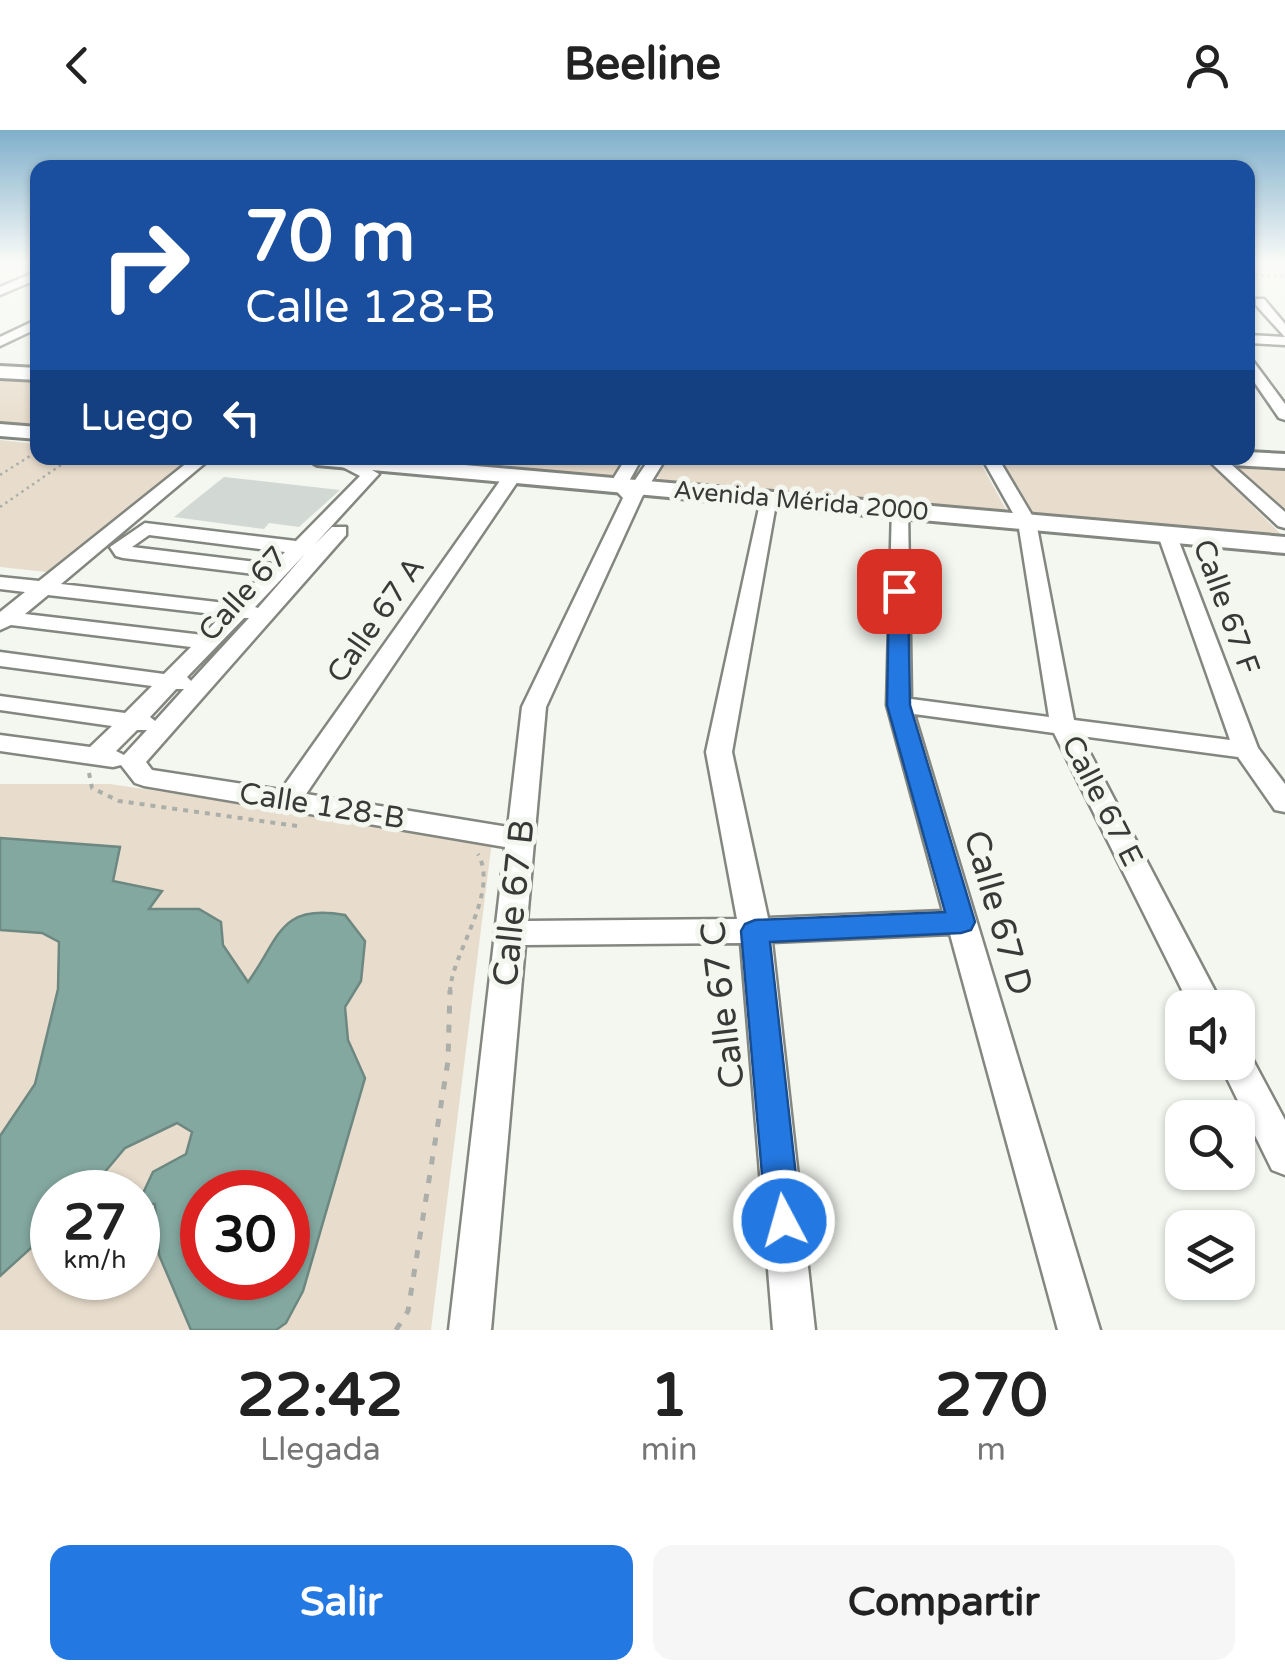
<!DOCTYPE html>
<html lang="es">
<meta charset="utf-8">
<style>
:root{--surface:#fff;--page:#f6f6f6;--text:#222;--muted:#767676;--accent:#2478e2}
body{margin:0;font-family:"Varela Round",sans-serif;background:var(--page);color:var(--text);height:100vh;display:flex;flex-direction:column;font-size:38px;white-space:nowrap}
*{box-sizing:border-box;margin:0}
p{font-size:32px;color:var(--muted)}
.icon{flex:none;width:55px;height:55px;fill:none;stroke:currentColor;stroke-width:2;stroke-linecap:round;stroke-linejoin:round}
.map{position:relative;height:1200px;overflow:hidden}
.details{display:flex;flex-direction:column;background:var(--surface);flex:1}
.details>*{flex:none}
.banner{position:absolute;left:30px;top:30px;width:1225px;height:305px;border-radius:20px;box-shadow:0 2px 8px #0004;background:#1a4fa0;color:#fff;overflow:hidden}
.controls{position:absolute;left:1165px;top:860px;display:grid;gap:20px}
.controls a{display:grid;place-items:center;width:90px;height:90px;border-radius:20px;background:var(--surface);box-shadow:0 2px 8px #0004;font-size:50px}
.speed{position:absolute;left:30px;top:1040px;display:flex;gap:20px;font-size:50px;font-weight:700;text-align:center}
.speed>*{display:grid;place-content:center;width:130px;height:130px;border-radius:50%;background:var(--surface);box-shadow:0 2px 8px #0004;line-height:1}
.speed small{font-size:25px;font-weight:400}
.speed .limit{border:15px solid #d22;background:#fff;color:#111}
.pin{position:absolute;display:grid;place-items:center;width:85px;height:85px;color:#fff;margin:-42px;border-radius:20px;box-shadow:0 5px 15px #0006}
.me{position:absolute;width:110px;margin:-55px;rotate:354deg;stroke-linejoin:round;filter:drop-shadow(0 0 8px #0008)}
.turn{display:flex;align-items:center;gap:35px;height:210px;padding:0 50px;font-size:45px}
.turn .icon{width:130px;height:130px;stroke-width:2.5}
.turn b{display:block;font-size:70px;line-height:85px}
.then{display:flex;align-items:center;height:95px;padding:0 50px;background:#0003;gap:20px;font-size:38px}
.eta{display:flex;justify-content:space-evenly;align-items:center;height:170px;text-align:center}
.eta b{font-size:60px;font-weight:800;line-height:70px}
.cta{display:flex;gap:20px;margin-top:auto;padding:20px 50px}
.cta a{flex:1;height:115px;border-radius:20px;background:var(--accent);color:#fff;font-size:40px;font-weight:800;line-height:115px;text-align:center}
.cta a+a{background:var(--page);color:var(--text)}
header{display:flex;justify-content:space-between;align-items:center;height:130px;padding:0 50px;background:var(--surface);font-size:45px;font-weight:800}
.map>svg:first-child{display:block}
.green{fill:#e8ddcd;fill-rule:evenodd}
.water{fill:#83a8a0;stroke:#6d8781;stroke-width:2.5;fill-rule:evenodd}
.building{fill:#d2d9d4}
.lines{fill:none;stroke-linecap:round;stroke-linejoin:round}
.minor-casing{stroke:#838780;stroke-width:5}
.major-casing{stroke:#838780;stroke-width:6}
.path-far2{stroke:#abaea9;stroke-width:2.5;stroke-dasharray:2.5 4;stroke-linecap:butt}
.path-far1{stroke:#abaea9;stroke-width:4;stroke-dasharray:5 6;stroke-linecap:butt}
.path{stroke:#abaea9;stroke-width:5;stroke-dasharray:8 11;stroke-linecap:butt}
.minor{fill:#fff;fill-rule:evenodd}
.major{fill:#fff;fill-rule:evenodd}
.route{fill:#2478e2;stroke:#174e93;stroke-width:2.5}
.labels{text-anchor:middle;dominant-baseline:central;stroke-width:10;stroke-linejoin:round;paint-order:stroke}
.far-street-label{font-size:25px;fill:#393a38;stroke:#f3f7f0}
.street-label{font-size:30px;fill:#393a38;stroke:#f3f7f0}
.near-street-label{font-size:35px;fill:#393a38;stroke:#f3f7f0}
</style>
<header><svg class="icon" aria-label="back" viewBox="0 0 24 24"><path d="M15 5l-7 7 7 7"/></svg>Beeline<svg class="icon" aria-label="person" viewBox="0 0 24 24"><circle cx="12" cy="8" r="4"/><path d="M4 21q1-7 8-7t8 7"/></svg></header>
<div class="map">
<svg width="1285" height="1200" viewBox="0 0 1285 1200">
<rect width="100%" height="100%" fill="#f3f7f0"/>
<g class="green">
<polygon points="0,247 37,249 37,299 0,296"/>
<polygon points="0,310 37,314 38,328 172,328 193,333 55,443 0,437"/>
<polygon points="376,328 623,328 613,345 606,347"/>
<polygon points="667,328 978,328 1008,383 667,353 657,347"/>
<polygon points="1000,328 1202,330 1209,333 1284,407 1043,388 1034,384"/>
<polygon points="1225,332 1285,336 1285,387"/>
<path d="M0,654H110L492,711L431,1200H0ZM52,1062H138V1148H52ZM202,1062H288V1148H202Z"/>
</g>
<path class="water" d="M0,708L120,717L113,751L162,761L149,779H199L221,792L223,815L248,852C280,808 279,773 345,785L365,811L361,851L345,877L348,910L365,948L303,1161L286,1193L276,1200H191L159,1125L155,1074H138L153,1042L186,1024L192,1002L177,993L125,1018L88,1062H52V1099L0,1146V1006L35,954L58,859L59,812L42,803L0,800ZM202,1062H288V1148H202Z"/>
<polygon class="building" points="224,347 340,360 299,397 269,393 264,399 174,387"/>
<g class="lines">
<defs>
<g id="minor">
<polygon points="38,141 38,149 0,165 0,157"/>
<polygon points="1256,169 1264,169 1285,194 1285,215 1248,213 1248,205 1285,207 1256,175"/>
<polygon points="38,189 38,198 0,216 0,207"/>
<polygon points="1248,230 1253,231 1285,274 1285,290 1279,288 1248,243"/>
<path d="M193,328H211L61,454L234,474L262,445L123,428L116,426L110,417L145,393L296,411L360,346L337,334L336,328H351L379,344L315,414L332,397H346V405L146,632L152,640L281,660L507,341H519L522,345L306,664L508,697L522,577L623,368L610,354L626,328H642L628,353L631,356L650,328H666L642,367L546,577L527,791L737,789L706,622L762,364H774L777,368L732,622L768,788L943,781L887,575L892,376H906L908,380L911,569L1049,587L1018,392L982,328H998L1036,392L1074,590L1230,610L1158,405L1161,401H1175L1258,618L1285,654V682L1275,680L1238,627L1081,606L1224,878H1191L1054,603L914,584L1100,1200H1058L950,804L772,812L815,1200H773L741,813L525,815L491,1200H449L505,717L144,656L135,653L121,635L113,637L0,621V605L90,617L112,596L0,580V566L125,583L152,556L0,536V522L164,544L191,517L11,495L0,500V482L25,462L0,459V447L39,451ZM149,405L285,422L273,434L132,417ZM305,424L258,478L255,477ZM48,465L222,485L203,505L25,484ZM244,488H249L191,551L187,547ZM176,559H184L155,591L150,587ZM137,600H147L124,625L116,621Z"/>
<polygon points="1206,328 1224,328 1285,382 1285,398 1278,396"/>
<polygon points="1238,917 1248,921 1285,990 1285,1045 1272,1040 1219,932 1238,932"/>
</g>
<g id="major">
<polygon points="0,236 38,238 38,250 0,248"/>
<polygon points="0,294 38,297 38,309 0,306"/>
<polygon points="1248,322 1285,324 1285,338 1231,335 1220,328 1248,328"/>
<polygon points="306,328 386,328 1285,407 1285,423 317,335"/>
</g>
</defs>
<use href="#minor" class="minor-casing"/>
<use href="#major" class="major-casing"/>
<g class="path-far2">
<polyline points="1248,145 1285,146"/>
<polyline points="237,328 297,332"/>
<polyline points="0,345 38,321"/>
<polyline points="0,377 71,328"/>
</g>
<g class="path-far1">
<polyline points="89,643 92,658 119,671 297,696"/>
<path d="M450,862C451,824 500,763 478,724"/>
</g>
<polyline class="path" points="396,1200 408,1181 448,931 450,860"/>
<use href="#minor" class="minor"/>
<use href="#major" class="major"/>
</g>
<linearGradient id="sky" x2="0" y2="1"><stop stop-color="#7fafcb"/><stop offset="0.44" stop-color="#fafbf8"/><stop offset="1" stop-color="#fafbf8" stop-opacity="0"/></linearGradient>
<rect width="1285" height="301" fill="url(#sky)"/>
<polygon class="route" points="899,455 908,461 910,575 975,792 971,800 961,803 770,812 801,1091 796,1104 784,1109 771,1104 766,1091 741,801 745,794 755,790 945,782 887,575 889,461"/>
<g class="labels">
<g class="far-street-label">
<text transform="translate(801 371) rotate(5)">Avenida Mérida 2000</text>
</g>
<g class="street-label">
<text transform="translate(243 464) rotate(-48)">Calle 67</text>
<text transform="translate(1226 477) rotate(70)">Calle 67 F</text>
<text transform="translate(376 490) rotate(-55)">Calle 67 A</text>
<text transform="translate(1102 671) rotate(63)">Calle 67 E</text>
<text transform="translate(322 676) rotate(9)">Calle 128-B</text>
</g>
<g class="near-street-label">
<text transform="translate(514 773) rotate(-84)">Calle 67 B</text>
<text transform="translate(998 783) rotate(74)">Calle 67 D</text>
<text transform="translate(723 875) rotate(-97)">Calle 67 C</text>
</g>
</g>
</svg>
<div class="controls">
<a><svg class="icon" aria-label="sound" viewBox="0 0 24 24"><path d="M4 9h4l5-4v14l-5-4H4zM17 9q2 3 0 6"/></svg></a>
<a><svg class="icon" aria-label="search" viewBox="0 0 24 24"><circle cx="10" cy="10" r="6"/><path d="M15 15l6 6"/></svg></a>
<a><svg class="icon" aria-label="layers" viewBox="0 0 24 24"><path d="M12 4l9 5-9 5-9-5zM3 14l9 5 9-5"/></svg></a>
</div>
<div class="speed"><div>27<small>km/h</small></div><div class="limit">30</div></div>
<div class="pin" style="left:899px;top:461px;background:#d93025"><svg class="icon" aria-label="arrive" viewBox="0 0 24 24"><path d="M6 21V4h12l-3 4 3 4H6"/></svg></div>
<svg class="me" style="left:784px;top:1091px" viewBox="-20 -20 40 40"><circle r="17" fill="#2478e2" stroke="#fff" stroke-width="3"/><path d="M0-11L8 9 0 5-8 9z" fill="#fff"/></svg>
<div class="banner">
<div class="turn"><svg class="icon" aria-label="right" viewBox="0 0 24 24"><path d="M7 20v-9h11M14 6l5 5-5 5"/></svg><div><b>70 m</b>Calle 128-B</div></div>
<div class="then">Luego<svg class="icon" aria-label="left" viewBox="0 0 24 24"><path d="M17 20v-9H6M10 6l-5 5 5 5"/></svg></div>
</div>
</div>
<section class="details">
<div class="eta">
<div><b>22:42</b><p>Llegada</p></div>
<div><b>1</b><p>min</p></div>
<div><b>270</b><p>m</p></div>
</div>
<div class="cta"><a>Salir</a><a>Compartir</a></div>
</section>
